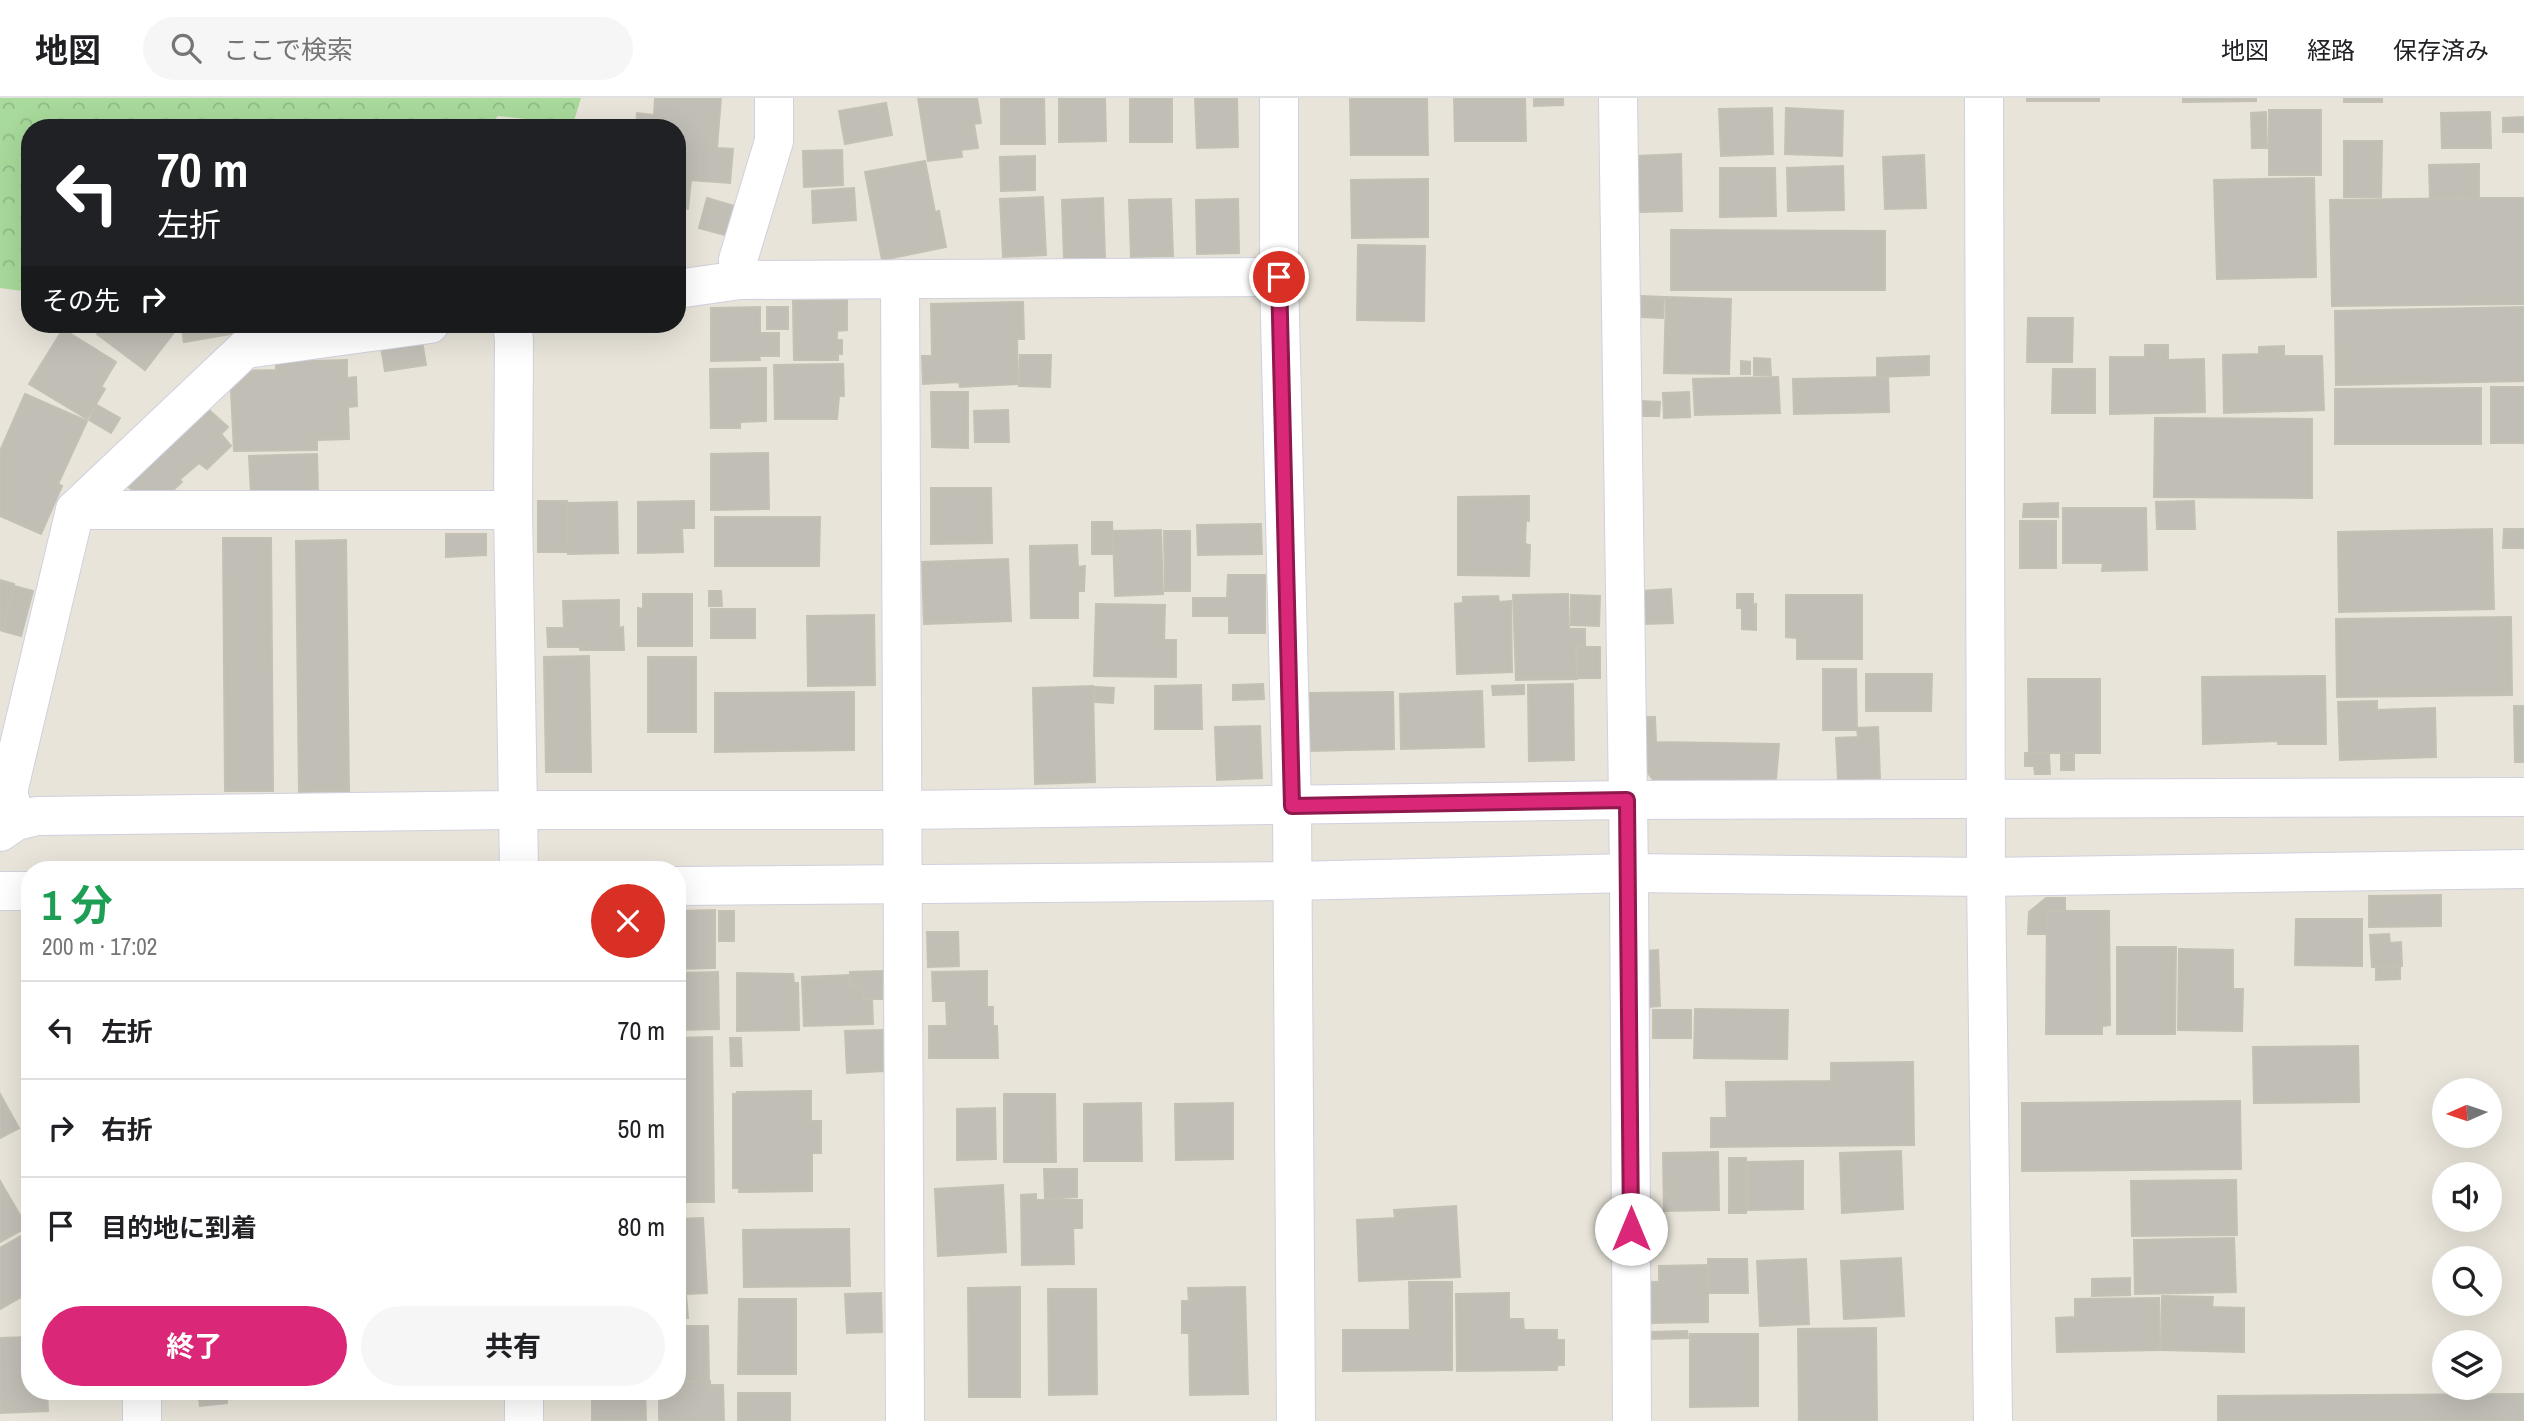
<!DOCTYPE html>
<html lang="ja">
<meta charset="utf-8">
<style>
:root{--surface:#fff;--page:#f6f6f6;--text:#202124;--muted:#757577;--line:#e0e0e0;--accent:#db2777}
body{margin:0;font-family:"Archivo Narrow","Noto Sans JP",sans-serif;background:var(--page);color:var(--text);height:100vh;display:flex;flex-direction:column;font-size:26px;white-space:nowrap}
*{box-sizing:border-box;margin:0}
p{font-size:23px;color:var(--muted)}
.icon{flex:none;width:38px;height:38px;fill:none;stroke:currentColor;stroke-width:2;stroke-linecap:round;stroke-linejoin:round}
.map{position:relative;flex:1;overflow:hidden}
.drawer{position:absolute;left:21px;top:763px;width:665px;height:539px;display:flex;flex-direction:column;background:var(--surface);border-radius:28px;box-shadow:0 7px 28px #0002}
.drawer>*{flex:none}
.guide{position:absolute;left:21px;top:21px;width:665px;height:214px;border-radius:28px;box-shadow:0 7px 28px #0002;background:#202124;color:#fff;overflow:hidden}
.needle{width:46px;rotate:267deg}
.controls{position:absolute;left:2432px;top:980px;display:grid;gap:14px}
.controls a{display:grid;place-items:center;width:70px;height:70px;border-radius:50%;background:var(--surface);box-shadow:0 7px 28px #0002;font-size:35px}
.pin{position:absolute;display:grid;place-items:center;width:60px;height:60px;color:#fff;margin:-30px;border:4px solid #fff;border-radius:50%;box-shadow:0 2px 7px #0007}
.me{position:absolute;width:77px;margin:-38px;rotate:0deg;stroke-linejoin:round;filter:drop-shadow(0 0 5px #0008)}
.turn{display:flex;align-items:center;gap:24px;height:147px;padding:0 21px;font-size:32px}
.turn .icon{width:91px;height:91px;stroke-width:2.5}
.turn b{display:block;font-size:49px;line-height:60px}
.then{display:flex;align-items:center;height:66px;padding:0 21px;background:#0003;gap:14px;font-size:26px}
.round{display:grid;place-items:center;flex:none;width:74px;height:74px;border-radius:37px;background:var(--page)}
.headline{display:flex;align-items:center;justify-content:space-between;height:119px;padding:0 21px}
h1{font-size:42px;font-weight:700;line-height:52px;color:#1e9e55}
.cta{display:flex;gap:14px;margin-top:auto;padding:14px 21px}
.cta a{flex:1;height:80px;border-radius:42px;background:var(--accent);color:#fff;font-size:28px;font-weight:700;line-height:80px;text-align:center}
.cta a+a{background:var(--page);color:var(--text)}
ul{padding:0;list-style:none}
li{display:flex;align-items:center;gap:21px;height:98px;padding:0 21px;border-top:2px solid var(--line)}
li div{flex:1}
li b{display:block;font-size:26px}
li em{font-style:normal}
header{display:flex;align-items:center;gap:42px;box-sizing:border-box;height:98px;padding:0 35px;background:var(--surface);border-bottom:2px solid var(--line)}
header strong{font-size:33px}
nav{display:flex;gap:38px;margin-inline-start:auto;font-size:24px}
.search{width:490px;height:63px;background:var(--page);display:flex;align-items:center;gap:18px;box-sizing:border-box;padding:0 24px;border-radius:38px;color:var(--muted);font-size:26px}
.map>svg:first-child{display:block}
.forest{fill:url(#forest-crowns)}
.building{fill:#c1beb6;stroke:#c3c0b4;stroke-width:2}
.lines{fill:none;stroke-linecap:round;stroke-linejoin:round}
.street-casing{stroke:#d0d0df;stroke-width:40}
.secondary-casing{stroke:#d0d0df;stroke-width:40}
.street{stroke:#fff;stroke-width:38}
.secondary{stroke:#fff;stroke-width:38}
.route-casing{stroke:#8e194d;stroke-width:18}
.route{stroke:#db2777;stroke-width:12}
</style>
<header>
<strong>地図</strong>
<div class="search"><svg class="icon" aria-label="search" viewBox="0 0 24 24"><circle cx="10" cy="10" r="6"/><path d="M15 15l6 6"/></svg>ここで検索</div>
<nav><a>地図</a><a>経路</a><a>保存済み</a></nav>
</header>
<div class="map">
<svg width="2524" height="1323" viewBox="0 0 2524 1323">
<defs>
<pattern id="forest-crowns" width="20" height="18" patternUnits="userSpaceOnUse" patternTransform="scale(1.75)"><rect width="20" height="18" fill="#a8da9b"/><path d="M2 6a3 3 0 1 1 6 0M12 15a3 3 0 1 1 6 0" fill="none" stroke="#91bb86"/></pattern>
</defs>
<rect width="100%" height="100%" fill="#e8e4da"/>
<polygon class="forest" points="0,0 581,0 573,26 498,18 486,30 30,30 30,194 0,190"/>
<g class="building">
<polygon points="655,0 721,0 717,50 733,51 730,85 677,81 677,30 636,30 637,15 654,17"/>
<polygon points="918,0 977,0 981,25 974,26 978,50 961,52 962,59 928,63"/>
<polygon points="1001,0 1044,0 1045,46 1001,46"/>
<polygon points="1059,0 1105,0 1106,43 1059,44"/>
<rect x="1130" y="0" width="42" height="44"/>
<polygon points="1195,0 1237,0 1238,49 1197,50"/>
<polygon points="1427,0 1428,57 1351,57 1350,1"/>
<polygon points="1454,0 1525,0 1526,43 1455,43"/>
<polygon points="1534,0 1563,0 1563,7 1534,8"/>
<rect x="2027" y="0" width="72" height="3"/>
<polygon points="2183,0 2256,0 2256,3 2183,4"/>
<rect x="2344" y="0" width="38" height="4"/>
<polygon points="886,5 892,37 845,46 839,13"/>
<polygon points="1772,10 1773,56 1721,58 1719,11"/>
<polygon points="1786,10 1843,13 1842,58 1785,56"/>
<rect x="2269" y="12" width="52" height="65"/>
<polygon points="2266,14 2267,50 2252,50 2251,15"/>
<polygon points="2490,14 2491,50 2442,50 2441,15"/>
<polygon points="2524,19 2524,34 2503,34 2503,20"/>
<polygon points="2344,43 2382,43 2381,99 2344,99"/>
<polygon points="842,52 843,87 804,89 803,53"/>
<polygon points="1681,56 1682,113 1639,114 1637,58"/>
<polygon points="1924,57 1926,110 1885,111 1883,59"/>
<polygon points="1035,58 1035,92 1001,93 1000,59"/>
<polygon points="925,63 935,114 939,113 946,149 882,162 865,74"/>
<polygon points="2479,66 2479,100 2430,101 2429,67"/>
<polygon points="1843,68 1844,112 1788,113 1787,70"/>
<polygon points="1720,70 1775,70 1776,118 1720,119"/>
<polygon points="2314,80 2316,179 2217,181 2214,82"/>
<polygon points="677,81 691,82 688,111 678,110"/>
<polygon points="1428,81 1428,139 1352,140 1351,82"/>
<polygon points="854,90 856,122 813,125 812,93"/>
<polygon points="1043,99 1046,157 1003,159 1000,101"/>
<polygon points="707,100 734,108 725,137 699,130"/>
<polygon points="1103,100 1105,160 1064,161 1062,102"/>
<polygon points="2479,100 2524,100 2524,206 2332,208 2330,102"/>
<polygon points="1171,101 1173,158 1131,159 1129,102"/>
<polygon points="1238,101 1239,155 1197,156 1196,102"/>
<polygon points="1671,132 1885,133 1885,192 1671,192"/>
<polygon points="1358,147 1425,148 1424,223 1357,222"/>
<polygon points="1641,198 1664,199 1663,220 1640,219"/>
<polygon points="1666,199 1731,201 1729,276 1664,275"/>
<polygon points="847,202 847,232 837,233 837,242 842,242 842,256 838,256 838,262 794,262 793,203"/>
<polygon points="1023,204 1024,241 1017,241 1018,286 960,289 959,284 923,286 922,258 932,258 931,206"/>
<polygon points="760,209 760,235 779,235 779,258 759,258 760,262 711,263 711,210"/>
<rect x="767" y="209" width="21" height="22"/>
<polygon points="2524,209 2524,283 2336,287 2335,213"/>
<polygon points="2028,220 2073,220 2072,264 2027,264"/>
<polygon points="104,226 166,226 175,233 145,272 97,236"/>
<polygon points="181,226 256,226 230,230 231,236 184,244"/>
<polygon points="63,231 116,264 101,289 105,291 87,321 29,286"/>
<polygon points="422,243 426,267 385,273 381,249"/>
<polygon points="2145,247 2168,247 2168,262 2204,261 2205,314 2110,316 2110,259 2145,259"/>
<polygon points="2284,248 2284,258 2322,258 2324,312 2224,315 2223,257 2259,256 2259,249"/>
<polygon points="1020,257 1051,257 1050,289 1019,288"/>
<polygon points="1929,258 1929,277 1877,279 1877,260"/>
<polygon points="1754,260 1770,261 1771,277 1754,277"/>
<polygon points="347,262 347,280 356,279 357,308 348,309 349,341 317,342 317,352 234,353 230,273 276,272 276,264"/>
<polygon points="1741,263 1750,264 1750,276 1741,276"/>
<polygon points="843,266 844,298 839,298 837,321 775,321 774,267"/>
<polygon points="766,270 766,323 740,324 740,330 711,330 710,271"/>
<polygon points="2053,271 2095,271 2095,315 2052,315"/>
<polygon points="1778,279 1780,315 1695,317 1693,281"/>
<polygon points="1888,279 1889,314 1794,316 1793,281"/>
<rect x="2491" y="289" width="33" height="56"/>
<polygon points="2481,290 2481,346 2335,346 2335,291"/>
<polygon points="931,294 968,294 968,350 932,349"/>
<polygon points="1689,294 1690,319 1664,320 1663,295"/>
<polygon points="25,296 87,323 58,386 62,388 41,436 0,418 0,353"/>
<polygon points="198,302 228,329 221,336 231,348 207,371 199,365 179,382 182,384 168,397 141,397 128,389 120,382"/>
<polygon points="1641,303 1660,304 1659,318 1641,318"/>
<polygon points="97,307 120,320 111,335 89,322"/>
<polygon points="1008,312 1009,344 975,344 974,313"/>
<polygon points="2155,320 2312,321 2312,400 2154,399"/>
<polygon points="768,355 769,411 711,412 711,356"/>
<polygon points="317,356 318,393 251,396 249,358"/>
<polygon points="931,390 991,390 992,445 931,446"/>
<polygon points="1529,398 1529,423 1526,422 1525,446 1530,447 1529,478 1458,477 1458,399"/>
<polygon points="538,403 567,403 568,454 538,454"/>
<polygon points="694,403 694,430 682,430 683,454 638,455 638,404"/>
<polygon points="2194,403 2195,431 2157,431 2156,404"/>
<polygon points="617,404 618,455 568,456 567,405"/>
<polygon points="2058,405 2058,419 2023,419 2024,406"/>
<polygon points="2063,410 2146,410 2147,472 2102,473 2103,465 2063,465"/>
<polygon points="715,419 820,419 819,468 715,468"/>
<rect x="2020" y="423" width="36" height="47"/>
<polygon points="1092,424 1112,424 1113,456 1092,456"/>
<polygon points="1261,426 1262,456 1198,457 1197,427"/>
<polygon points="2492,431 2494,511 2339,514 2338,434"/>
<polygon points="2504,431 2524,431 2524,450 2503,450"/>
<polygon points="1161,432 1163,496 1115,498 1113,433"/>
<polygon points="1164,433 1190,433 1190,493 1165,493"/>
<polygon points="446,436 486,436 486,457 446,459"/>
<polygon points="223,440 271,440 273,693 225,693"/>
<polygon points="346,442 349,693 299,694 296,443"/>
<polygon points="1077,447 1078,469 1085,468 1084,493 1078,493 1078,520 1031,520 1030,448"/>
<polygon points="1008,461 1011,523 924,526 922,464"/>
<polygon points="1228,477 1265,477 1265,535 1229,535 1229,518 1193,518 1193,500 1227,500"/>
<polygon points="0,482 14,486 3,533 0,532"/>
<polygon points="14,488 33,493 21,538 3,533"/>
<polygon points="1671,491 1673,525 1643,526 1641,493"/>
<polygon points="709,493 721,493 722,508 709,508"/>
<polygon points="643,496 692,496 692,548 638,548 638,510 643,511"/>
<polygon points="1568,496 1569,531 1585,531 1585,547 1575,547 1577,581 1516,582 1513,497"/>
<polygon points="1737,496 1753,496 1753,507 1756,506 1756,532 1742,531 1742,510 1737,510"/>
<polygon points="1571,497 1600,498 1599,528 1571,527"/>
<polygon points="1786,497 1862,497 1862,561 1797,561 1797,540 1786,539"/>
<polygon points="1498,498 1499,504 1511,503 1512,574 1457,576 1455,506 1463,505 1463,499"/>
<polygon points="619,502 619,530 623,529 624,552 580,552 580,549 548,549 547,530 564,530 563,503"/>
<polygon points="1096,506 1165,507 1164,542 1176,542 1176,579 1094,578"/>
<rect x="711" y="511" width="44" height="29"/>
<polygon points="874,517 875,587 808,588 807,518"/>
<polygon points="2511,519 2512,597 2337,599 2336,521"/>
<rect x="1577" y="549" width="23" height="31"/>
<polygon points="589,558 591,674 546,674 544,559"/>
<rect x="648" y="559" width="48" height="75"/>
<polygon points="1823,571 1856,571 1857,632 1823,632"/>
<polygon points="1866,576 1932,576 1931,613 1866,613"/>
<polygon points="2325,578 2326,646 2278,646 2278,643 2203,646 2202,579"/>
<polygon points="2028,581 2100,581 2100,655 2029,655"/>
<polygon points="1263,586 1264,601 1233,602 1233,587"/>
<polygon points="1573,586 1574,662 1529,663 1528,587"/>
<polygon points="1201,587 1202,631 1155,631 1155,588"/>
<polygon points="1524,587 1524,596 1493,597 1492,588"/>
<polygon points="1093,588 1095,684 1035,686 1033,590"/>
<polygon points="1095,589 1114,590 1113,605 1095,604"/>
<polygon points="1482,593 1484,649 1401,651 1400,596"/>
<polygon points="854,594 854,652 715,654 715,595"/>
<polygon points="1393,594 1394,651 1309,653 1308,595"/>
<polygon points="2377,603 2377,612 2435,610 2436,659 2340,662 2338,604"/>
<polygon points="2514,608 2524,608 2524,664 2515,664"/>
<polygon points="1644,619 1655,619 1656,644 1779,646 1776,681 1654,683 1644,670"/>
<polygon points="1260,628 1262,680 1217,682 1215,629"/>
<polygon points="1878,629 1880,680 1838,682 1836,640 1858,639 1857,630"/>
<polygon points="2025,655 2049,655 2050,676 2035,676 2034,668 2025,668"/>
<rect x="2061" y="655" width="13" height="17"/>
<polygon points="2441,797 2441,828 2369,829 2369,798"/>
<polygon points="2046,800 2065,800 2065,813 2047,813 2047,836 2028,836 2029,814"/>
<polygon points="715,812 715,870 677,871 677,813"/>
<rect x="719" y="813" width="15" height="30"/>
<polygon points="2047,813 2109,813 2110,927 2102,928 2102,936 2046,936"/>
<polygon points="2296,821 2362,821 2362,868 2295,867"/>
<polygon points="927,834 958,834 959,868 928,869"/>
<polygon points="2389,836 2390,845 2401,844 2402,868 2372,869 2370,837"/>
<polygon points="2117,849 2176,849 2175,936 2117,936"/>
<polygon points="2179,851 2233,852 2233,891 2243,891 2242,933 2178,932"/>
<polygon points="1658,852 1660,908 1648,909 1646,853"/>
<polygon points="2400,868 2400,881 2376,882 2376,869"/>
<polygon points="882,873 882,901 863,901 862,888 850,888 850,874"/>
<polygon points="987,873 987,909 993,909 993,928 997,928 998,960 929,960 929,928 947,928 946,903 933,903 932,874"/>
<polygon points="718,874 719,931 677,932 677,875"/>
<polygon points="737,875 793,876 794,885 798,885 799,932 737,933"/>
<polygon points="850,877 850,888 862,888 863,901 872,901 873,926 804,928 802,879"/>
<polygon points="1695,911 1788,912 1787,961 1694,960"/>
<rect x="1653" y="912" width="38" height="28"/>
<polygon points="883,932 885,973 847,975 845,933"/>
<polygon points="712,939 714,1104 677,1104 677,940"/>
<polygon points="730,940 741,940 742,968 731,968"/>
<polygon points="2358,948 2359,1004 2254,1005 2253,949"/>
<polygon points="1913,964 1914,1047 1711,1049 1711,1020 1727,1020 1726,984 1831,983 1831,965"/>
<polygon points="811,993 811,1023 821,1023 821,1055 812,1055 812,1093 739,1094 739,1090 733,1090 733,996 737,996 737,994"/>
<polygon points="0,996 19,1030 0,1040"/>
<polygon points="1004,996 1055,996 1056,1064 1004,1064"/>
<polygon points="2240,1003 2241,1071 2022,1073 2022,1005"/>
<polygon points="1141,1005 1142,1063 1084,1063 1084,1006"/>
<polygon points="1233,1005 1233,1061 1176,1062 1175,1006"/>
<polygon points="995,1010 996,1061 957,1062 957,1011"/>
<polygon points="1901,1053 1903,1111 1842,1115 1840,1055"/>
<polygon points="1718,1054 1719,1112 1664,1113 1663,1055"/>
<rect x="1729" y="1060" width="17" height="55"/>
<polygon points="1803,1063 1803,1111 1748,1112 1748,1064"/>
<polygon points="1044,1071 1077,1071 1077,1099 1045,1101"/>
<polygon points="2236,1082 2237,1137 2132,1138 2131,1083"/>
<polygon points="0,1083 27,1129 0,1144"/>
<polygon points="1003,1087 1006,1154 938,1158 935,1091"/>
<polygon points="1036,1096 1036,1102 1082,1102 1082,1130 1073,1130 1074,1166 1022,1167 1021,1097"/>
<polygon points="1456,1108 1460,1179 1359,1183 1357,1122 1395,1120 1394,1112"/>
<polygon points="703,1120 707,1195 686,1196 688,1220 677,1220 677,1121"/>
<polygon points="849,1131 850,1188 744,1189 743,1132"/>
<polygon points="30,1133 30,1194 0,1211 0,1150"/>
<polygon points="2234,1140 2236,1194 2135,1196 2134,1142"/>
<polygon points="1901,1160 1904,1218 1844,1221 1841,1163"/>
<polygon points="1708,1161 1747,1161 1748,1195 1708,1195"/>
<polygon points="1806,1161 1809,1226 1760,1228 1757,1163"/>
<polygon points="1708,1167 1708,1224 1650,1225 1649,1184 1659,1184 1659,1168"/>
<polygon points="2130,1180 2130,1197 2092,1198 2092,1181"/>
<polygon points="1409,1184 1452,1184 1452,1272 1343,1273 1343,1232 1410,1232"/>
<polygon points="1020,1189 1020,1299 969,1299 968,1190"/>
<polygon points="1245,1189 1248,1296 1190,1297 1189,1235 1182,1235 1182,1203 1189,1203 1188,1190"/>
<polygon points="1048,1191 1096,1191 1097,1296 1049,1297"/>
<polygon points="881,1195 882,1234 847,1235 845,1196"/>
<polygon points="1509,1195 1509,1221 1523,1221 1524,1232 1557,1232 1557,1242 1564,1242 1564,1267 1557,1267 1557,1272 1457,1273 1456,1196"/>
<polygon points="2162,1198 2213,1199 2212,1209 2244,1210 2244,1254 2161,1252"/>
<polygon points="2159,1200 2160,1252 2057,1254 2056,1220 2075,1219 2075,1201"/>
<polygon points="739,1201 796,1201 796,1276 738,1276"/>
<polygon points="677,1228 708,1228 709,1283 677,1283"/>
<polygon points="1876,1230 1877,1323 1799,1323 1798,1231"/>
<polygon points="1687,1233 1688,1240 1650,1241 1650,1234"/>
<polygon points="1690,1236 1758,1236 1758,1308 1690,1309"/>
<polygon points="30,1239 30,1293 47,1293 48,1313 0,1315 0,1240"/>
<polygon points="677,1283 710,1283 710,1287 723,1287 724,1323 659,1323 659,1293 677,1293"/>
<polygon points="198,1293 227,1293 227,1305 200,1308"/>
<polygon points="592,1293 645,1293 646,1322 592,1323"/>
<rect x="738" y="1295" width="52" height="28"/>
<polygon points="2524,1296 2524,1323 2218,1323 2218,1298"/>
</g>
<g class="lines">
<defs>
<g id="street">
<polyline points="1279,0 1279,179 1292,708 1296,1323"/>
<polyline points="1618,0 1629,775 1632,1323"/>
<polyline points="900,181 905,1323"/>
<polyline points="740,182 738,162 774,43 774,0"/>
<polyline points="677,191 740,182 1279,179"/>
<polyline points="512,226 514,242 513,412 519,772"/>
<polyline points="75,412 513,412"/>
<polyline points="16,723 8,694 75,412 245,251 430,226"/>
<polyline points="0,734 16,723 37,718 519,712 901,712 1627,702 2524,699"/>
<polyline points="677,788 1291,783 1629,775 1986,779 2524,771"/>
<polyline points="0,793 30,793"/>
<polyline points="142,1293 142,1323"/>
<polyline points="524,1293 524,1323"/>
</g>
<polyline id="secondary" points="1984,0 1986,779 1993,1323"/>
</defs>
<use href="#street" class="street-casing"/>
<use href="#secondary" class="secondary-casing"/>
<use href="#street" class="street"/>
<use href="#secondary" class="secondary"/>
</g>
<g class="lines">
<defs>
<polyline id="route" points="1279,179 1292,708 1627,702 1631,1131"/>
</defs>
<use href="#route" class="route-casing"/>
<use href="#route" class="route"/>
</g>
</svg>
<div class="controls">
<a><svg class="needle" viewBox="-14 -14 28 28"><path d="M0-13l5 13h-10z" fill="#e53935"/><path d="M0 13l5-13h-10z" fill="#757577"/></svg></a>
<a><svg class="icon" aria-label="sound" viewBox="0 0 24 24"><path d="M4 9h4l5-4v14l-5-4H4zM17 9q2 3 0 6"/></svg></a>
<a><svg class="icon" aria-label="search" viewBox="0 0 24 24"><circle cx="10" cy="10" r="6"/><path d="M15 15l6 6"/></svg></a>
<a><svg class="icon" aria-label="layers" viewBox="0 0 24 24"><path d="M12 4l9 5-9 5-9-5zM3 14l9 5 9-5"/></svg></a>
</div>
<div class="pin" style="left:1279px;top:179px;background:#d93025"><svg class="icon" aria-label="arrive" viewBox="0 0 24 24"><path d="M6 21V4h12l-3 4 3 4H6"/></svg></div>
<svg class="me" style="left:1631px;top:1131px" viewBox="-20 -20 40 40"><circle r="19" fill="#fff"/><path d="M0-13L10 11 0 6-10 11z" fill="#db2777"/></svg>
<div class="guide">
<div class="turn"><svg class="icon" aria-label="left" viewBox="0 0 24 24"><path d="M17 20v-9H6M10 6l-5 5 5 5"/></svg><div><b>70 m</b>左折</div></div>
<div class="then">その先<svg class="icon" aria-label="right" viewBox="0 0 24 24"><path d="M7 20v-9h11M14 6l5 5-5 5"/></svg></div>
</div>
<section class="drawer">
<div class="headline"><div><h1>1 分</h1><p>200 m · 17:02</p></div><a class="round" style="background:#d93025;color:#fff"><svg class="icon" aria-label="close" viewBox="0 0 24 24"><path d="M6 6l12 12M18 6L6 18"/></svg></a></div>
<ul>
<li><svg class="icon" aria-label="left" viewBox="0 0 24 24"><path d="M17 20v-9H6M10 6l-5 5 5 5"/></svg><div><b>左折</b></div><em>70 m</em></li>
<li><svg class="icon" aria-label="right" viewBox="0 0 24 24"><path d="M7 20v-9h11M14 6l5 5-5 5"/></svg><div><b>右折</b></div><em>50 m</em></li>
<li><svg class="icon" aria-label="arrive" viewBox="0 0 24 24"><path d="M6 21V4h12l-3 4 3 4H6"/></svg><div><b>目的地に到着</b></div><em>80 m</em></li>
</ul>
<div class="cta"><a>終了</a><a>共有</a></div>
</section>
</div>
